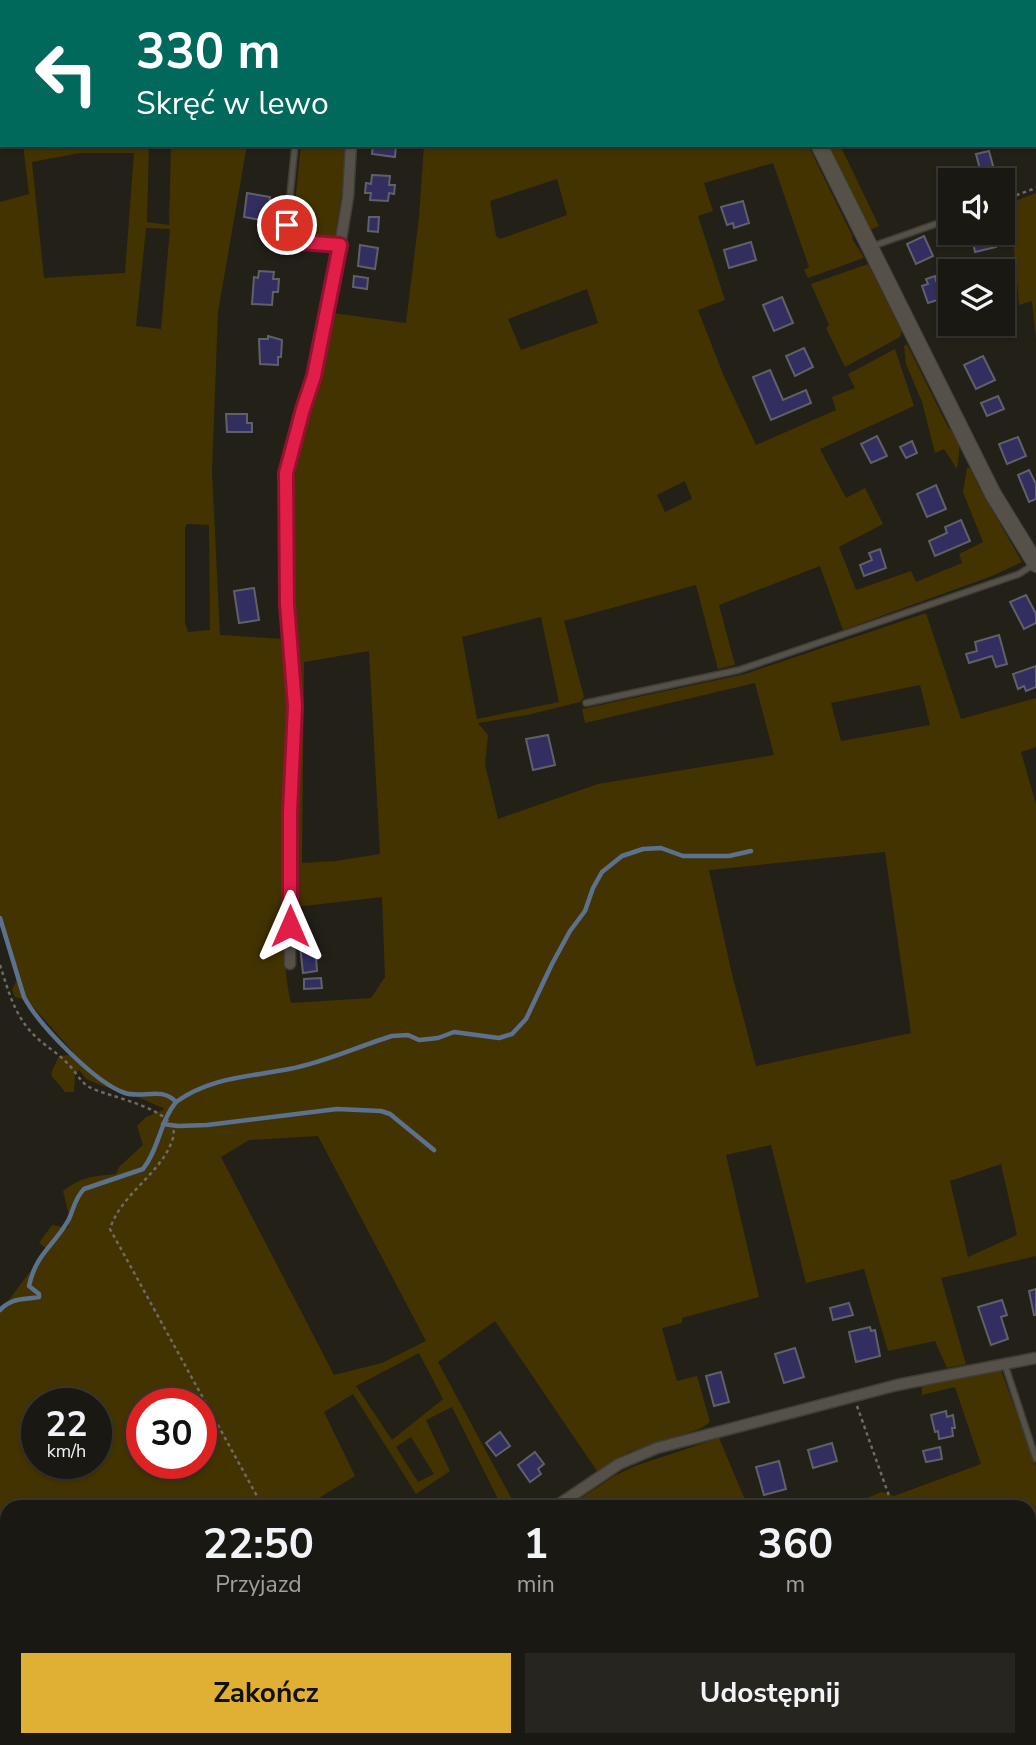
<!DOCTYPE html>
<html lang="pl">
<meta charset="utf-8">
<style>
:root{--surface:#1a1812;--page:#272520;--text:#f1f3f6;--muted:#9fa09f;--line:#383732;--accent:#dfb034}
body{margin:0;font-family:"Nunito Sans",sans-serif;background:var(--page);color:var(--text);height:100vh;display:flex;flex-direction:column;font-size:26px;white-space:nowrap}
*{box-sizing:border-box;margin:0}
p{font-size:23px;color:var(--muted)}
.icon{flex:none;width:38px;height:38px;fill:none;stroke:currentColor;stroke-width:2;stroke-linecap:round;stroke-linejoin:round}
.map{position:relative;flex:1;overflow:hidden}
.panel{position:absolute;left:0px;top:1500px;width:1036px;height:247px;display:flex;flex-direction:column;background:var(--surface);border-radius:21px 21px 0 0;box-shadow:0 2px 5px #0004,0 0 0 2px var(--line)}
.panel>*{flex:none}
.guide{position:absolute;left:0px;top:0px;width:1036px;height:147px;box-shadow:0 2px 5px #0004,0 0 0 2px var(--line);background:#00695c;color:#fff;overflow:hidden}
.buttons{position:absolute;left:938px;top:168px;display:grid;gap:14px}
.buttons a{display:grid;place-items:center;width:77px;height:77px;border-radius:0px;background:var(--surface);box-shadow:0 2px 5px #0004,0 0 0 2px var(--line);font-size:35px}
.speed{position:absolute;left:21px;top:1388px;display:flex;gap:14px;font-size:35px;font-weight:700;text-align:center}
.speed>*{display:grid;place-content:center;width:91px;height:91px;border-radius:50%;background:var(--surface);box-shadow:0 2px 5px #0004,0 0 0 2px var(--line);line-height:1}
.speed small{font-size:18px;font-weight:400}
.speed .limit{border:10px solid #d22;background:#fff;color:#111}
.pin{position:absolute;display:grid;place-items:center;width:60px;height:60px;color:#fff;margin:-30px;border:4px solid #fff;border-radius:50%;box-shadow:0 2px 7px #0007}
.me{position:absolute;width:77px;margin:-38px;rotate:0deg;stroke-linejoin:round;filter:drop-shadow(0 0 5px #0008)}
.turn{display:flex;align-items:center;gap:24px;height:147px;padding:0 21px;font-size:32px}
.turn .icon{width:91px;height:91px;stroke-width:2.5}
.turn b{display:block;font-size:49px;line-height:60px}
.eta{display:flex;justify-content:space-evenly;align-items:center;height:119px;text-align:center}
.eta b{font-size:42px;font-weight:700;line-height:49px}
.cta{display:flex;gap:14px;margin-top:auto;padding:14px 21px}
.cta a{flex:1;height:80px;border-radius:0px;background:var(--accent);color:#111;font-size:28px;font-weight:700;line-height:80px;text-align:center}
.cta a+a{background:var(--page);color:var(--text)}
.map>svg:first-child{display:block}
.green{fill:#433300;fill-rule:evenodd}
.lines{fill:none;stroke-linecap:round;stroke-linejoin:round}
.stream{stroke:#5c718e;stroke-width:4.5}
.building{fill:#322e5f;stroke:#60606a;stroke-width:2}
.lane-casing{stroke:#3f3d37;stroke-width:8}
.street-casing{stroke:#3f3d37;stroke-width:13}
.secondary-casing{stroke:#3f3d37;stroke-width:18}
.path{stroke:#6e6b64;stroke-width:2.5;stroke-dasharray:3.5 3.5;stroke-linecap:butt}
.lane{stroke:#555148;stroke-width:5}
.street{stroke:#555148;stroke-width:10}
.secondary{stroke:#555148;stroke-width:16}
.route-casing{stroke:#92132f;stroke-width:18}
.route{stroke:#e11d48;stroke-width:12}
</style>
<div class="map">
<svg width="1036" height="1745" viewBox="0 0 1036 1745">
<rect width="100%" height="100%" fill="#232018"/>
<g class="green">
<path d="M23,145H149L147,222L169,225L171,145H247L218,312L212,471L220,635L283,639L286,647C288,721 285,795 285,868C284,912 281,960 291,1003L371,998L385,977L382,897L295,907L292,509L298,448L324,368L333,313L406,323L419,217L424,145H808L853,237L852,239L864,257L861,259L808,278L804,270L809,267L773,163L704,183L713,211L698,216L725,300L698,310L723,374L756,445L836,410L832,397L855,388L848,374L895,349L914,406L820,449L846,498L865,488L883,524L839,547L856,590L911,571L916,582L962,563L959,554L983,542L963,492L967,468H970L979,487L1022,562L992,576L843,630L820,566L719,605L735,665L718,669L696,585L564,621L584,697L580,702L527,715L478,723L488,735L485,764L498,819L598,784L774,755L755,683L585,723L582,709L745,674L926,613L961,719L1036,698V747L1021,752L1036,804V1256L941,1278L966,1364L947,1368L935,1341L888,1351L864,1269L806,1283L771,1145L726,1155L759,1297L682,1318V1323L662,1328L677,1381L697,1376L710,1422L700,1429L629,1452L597,1471L495,1321L438,1362L516,1507H502L452,1407L426,1420L450,1471L416,1494L353,1394L324,1412L355,1476L304,1507H7V1547L0,1551V1312L47,1249L39,1243L52,1225L68,1228L70,1219L63,1191C86,1175 90,1177 116,1174L119,1167L143,1145L137,1126L146,1117L165,1109L124,1091C118,1092 92,1082 86,1079C86,1078 79,1070 79,1070L75,1075L74,1092H65C49,1070 47,1083 59,1056L69,1055L73,1052L27,1000L15,997L12,990C22,970 20,973 10,953L11,948L0,918V202L29,194ZM80,153H134L125,273L44,278L32,162ZM557,179L567,215L500,239L496,236L490,201ZM146,228L170,229L161,329L136,326ZM587,289L598,323L521,350L508,319ZM685,481L692,499L665,512L657,495ZM187,524L209,525L210,630L188,632L185,623V528ZM541,617L559,702L477,719L462,637ZM369,651L380,854L336,861L302,863L304,662ZM920,685L930,725L841,741L831,703ZM885,852L911,1033L756,1066L731,970L709,870ZM318,1136L426,1341L382,1363L334,1375L221,1157L249,1140ZM1001,1164L1017,1235L968,1257L950,1181ZM419,1353L443,1399L392,1440L356,1386ZM37,1404H96V1463H37ZM142,1404H201V1463H142ZM411,1437L434,1474L418,1482L396,1447Z"/>
<polygon points="301,145 346,145 344,179 335,236 313,238 293,233 293,222"/>
<polygon points="828,145 840,145 879,226 870,230"/>
<polygon points="1036,193 1036,339 1032,301 1019,305 1010,203"/>
<polygon points="868,264 902,331 900,337 845,367 826,328 829,325 811,284"/>
<path d="M907,344L948,427C963,443 960,448 957,469L944,449L935,453L922,402L906,364L904,346Z"/>
<polygon points="1001,1370 1036,1466 1036,1745 965,1745 971,1740 1029,1740 1029,1507 844,1507 882,1492 894,1496 981,1464 955,1387 922,1395 922,1386"/>
<polygon points="719,1438 748,1507 568,1507 614,1476 635,1466"/>
<polygon points="439,1740 634,1740 636,1745 442,1745"/>
</g>
<g class="lines">
<g class="stream">
<path d="M0,918L24,997C39,1025 95,1083 125,1093C142,1099 162,1086 176,1102C160,1121 159,1149 143,1169L84,1189C75,1198 74,1208 69,1219C55,1245 36,1253 29,1286L39,1294V1297C24,1300 12,1297 0,1310"/>
<path d="M176,1102C211,1077 249,1077 289,1069C323,1063 359,1046 392,1036L408,1035L419,1040L438,1038L454,1032L499,1038L512,1034L526,1019L552,964L570,931L585,911L593,888L602,872L622,856L643,849L661,848L683,856H729L751,851"/>
<polyline points="163,1124 178,1126 207,1125 337,1109 381,1111 390,1114 434,1150"/>
</g>
</g>
<g class="building">
<polygon points="373,145 396,145 395,157 372,154"/>
<polygon points="989,151 995,173 982,177 976,154"/>
<polygon points="372,175 390,176 389,185 395,185 394,194 389,193 388,201 370,200 371,193 365,193 366,183 371,184"/>
<polygon points="247,193 270,197 268,215 262,214 261,220 244,217"/>
<polygon points="743,201 749,223 734,228 733,223 727,225 721,207"/>
<polygon points="369,217 379,217 378,232 368,231"/>
<polygon points="971,233 993,233 996,247 975,252"/>
<polygon points="924,236 933,256 916,264 907,244"/>
<polygon points="751,242 756,260 729,268 724,250"/>
<polygon points="360,245 378,248 375,269 358,266"/>
<polygon points="954,270 950,271 950,296 928,303 922,286 928,284 926,279 935,276 936,281 945,278 943,274"/>
<polygon points="259,271 274,272 273,279 279,279 278,292 273,292 272,305 252,304 254,277 258,278"/>
<polygon points="354,276 368,278 367,289 353,287"/>
<polygon points="782,297 793,323 774,331 763,305"/>
<polygon points="268,336 282,340 281,357 278,357 278,365 260,364 259,339 268,339"/>
<polygon points="804,348 813,367 795,376 786,356"/>
<polygon points="983,356 995,380 976,389 964,365"/>
<polygon points="770,370 783,400 806,390 811,403 771,420 753,377"/>
<polygon points="998,396 1004,409 987,416 981,403"/>
<polygon points="226,414 247,414 247,423 252,423 252,432 227,432"/>
<polygon points="877,436 887,456 871,463 861,444"/>
<polygon points="1018,437 1026,456 1007,464 999,444"/>
<polygon points="912,441 917,453 906,458 900,447"/>
<polygon points="1029,470 1036,484 1036,499 1029,502 1018,475"/>
<polygon points="936,485 946,509 927,517 917,494"/>
<polygon points="961,520 970,541 935,556 929,541 947,533 945,527"/>
<polygon points="880,549 886,568 864,576 860,565 872,560 869,553"/>
<polygon points="254,588 259,620 239,623 234,591"/>
<polygon points="1026,595 1036,614 1036,623 1024,629 1010,602"/>
<polygon points="999,635 1007,664 996,667 992,656 969,663 966,654 977,651 975,642"/>
<polygon points="1036,666 1036,687 1026,691 1024,686 1018,689 1013,674"/>
<polygon points="548,735 555,765 533,770 526,739"/>
<polygon points="315,944 317,971 303,973 300,946"/>
<polygon points="321,978 322,988 304,989 304,979"/>
<polygon points="1036,1289 1036,1315 1034,1315 1029,1291"/>
<polygon points="1002,1300 1007,1315 1001,1317 1008,1339 991,1345 978,1307"/>
<polygon points="849,1303 853,1315 833,1320 830,1308"/>
<polygon points="870,1327 871,1331 875,1330 880,1356 856,1362 849,1332"/>
<polygon points="795,1348 804,1377 784,1383 775,1354"/>
<polygon points="721,1372 729,1402 714,1406 706,1376"/>
<polygon points="946,1411 947,1417 953,1415 955,1428 952,1428 953,1436 939,1439 938,1431 935,1432 931,1415"/>
<polygon points="500,1432 510,1446 496,1456 486,1443"/>
<polygon points="832,1443 837,1461 813,1468 808,1450"/>
<polygon points="940,1447 942,1459 926,1462 923,1451"/>
<polygon points="535,1452 544,1464 538,1469 541,1474 530,1482 518,1465"/>
<polygon points="779,1461 786,1489 764,1495 756,1467"/>
</g>
<g class="lines">
<defs>
<g id="lane">
<polyline points="438,2 439,0"/>
<polyline points="295,145 287,225 288,234 300,242 340,245"/>
<polyline points="873,246 950,219"/>
<polyline points="586,703 739,670 1019,574 1033,565"/>
<polyline points="1005,1365 1036,1459"/>
</g>
<g id="street">
<polyline points="4,0 4,2"/>
<polyline points="364,2 364,0"/>
<polyline points="290,964 290,813 295,706 287,604 286,473 303,409 314,376 324,330 340,245 348,197 351,145"/>
<polyline points="555,1507 619,1464 657,1448 897,1385 1036,1358"/>
<polyline points="223,1745 232,1740"/>
</g>
<g id="secondary">
<polyline points="697,0 700,2"/>
<polyline points="819,145 993,494 1036,564"/>
</g>
</defs>
<use href="#lane" class="lane-casing"/>
<use href="#street" class="street-casing"/>
<use href="#secondary" class="secondary-casing"/>
<g class="path">
<polyline points="824,2 826,0"/>
<polyline points="967,171 969,180"/>
<polyline points="1003,200 1036,188"/>
<path d="M0,965C8,990 15,1017 35,1036C45,1046 58,1053 67,1063C75,1070 80,1082 89,1087C107,1097 182,1109 173,1138C162,1174 121,1193 110,1229L263,1507"/>
<polyline points="857,1406 893,1507"/>
<polyline points="978,1740 980,1745"/>
</g>
<use href="#lane" class="lane"/>
<use href="#street" class="street"/>
<use href="#secondary" class="secondary"/>
</g>
<g class="lines">
<defs>
<polyline id="route" points="287,225 288,234 300,242 340,245 314,376 303,409 286,473 287,604 295,706 290,813 290,926"/>
</defs>
<use href="#route" class="route-casing"/>
<use href="#route" class="route"/>
</g>
</svg>
<div class="buttons">
<a><svg class="icon" aria-label="sound" viewBox="0 0 24 24"><path d="M4 9h4l5-4v14l-5-4H4zM17 9q2 3 0 6"/></svg></a>
<a><svg class="icon" aria-label="layers" viewBox="0 0 24 24"><path d="M12 4l9 5-9 5-9-5zM3 14l9 5 9-5"/></svg></a>
</div>
<div class="speed"><div>22<small>km/h</small></div><div class="limit">30</div></div>
<div class="pin" style="left:287px;top:225px;background:#d93025"><svg class="icon" aria-label="arrive" viewBox="0 0 24 24"><path d="M6 21V4h12l-3 4 3 4H6"/></svg></div>
<svg class="me" style="left:290px;top:926px" viewBox="-20 -20 40 40"><path d="M0-17L14 15 0 8-14 15z" fill="#e11d48" stroke="#fff" stroke-width="4"/></svg>
<div class="guide">
<div class="turn"><svg class="icon" aria-label="left" viewBox="0 0 24 24"><path d="M17 20v-9H6M10 6l-5 5 5 5"/></svg><div><b>330 m</b>Skręć w lewo</div></div>
</div>
<section class="panel">
<div class="eta">
<div><b>22:50</b><p>Przyjazd</p></div>
<div><b>1</b><p>min</p></div>
<div><b>360</b><p>m</p></div>
</div>
<div class="cta"><a>Zakończ</a><a>Udostępnij</a></div>
</section>
</div>
